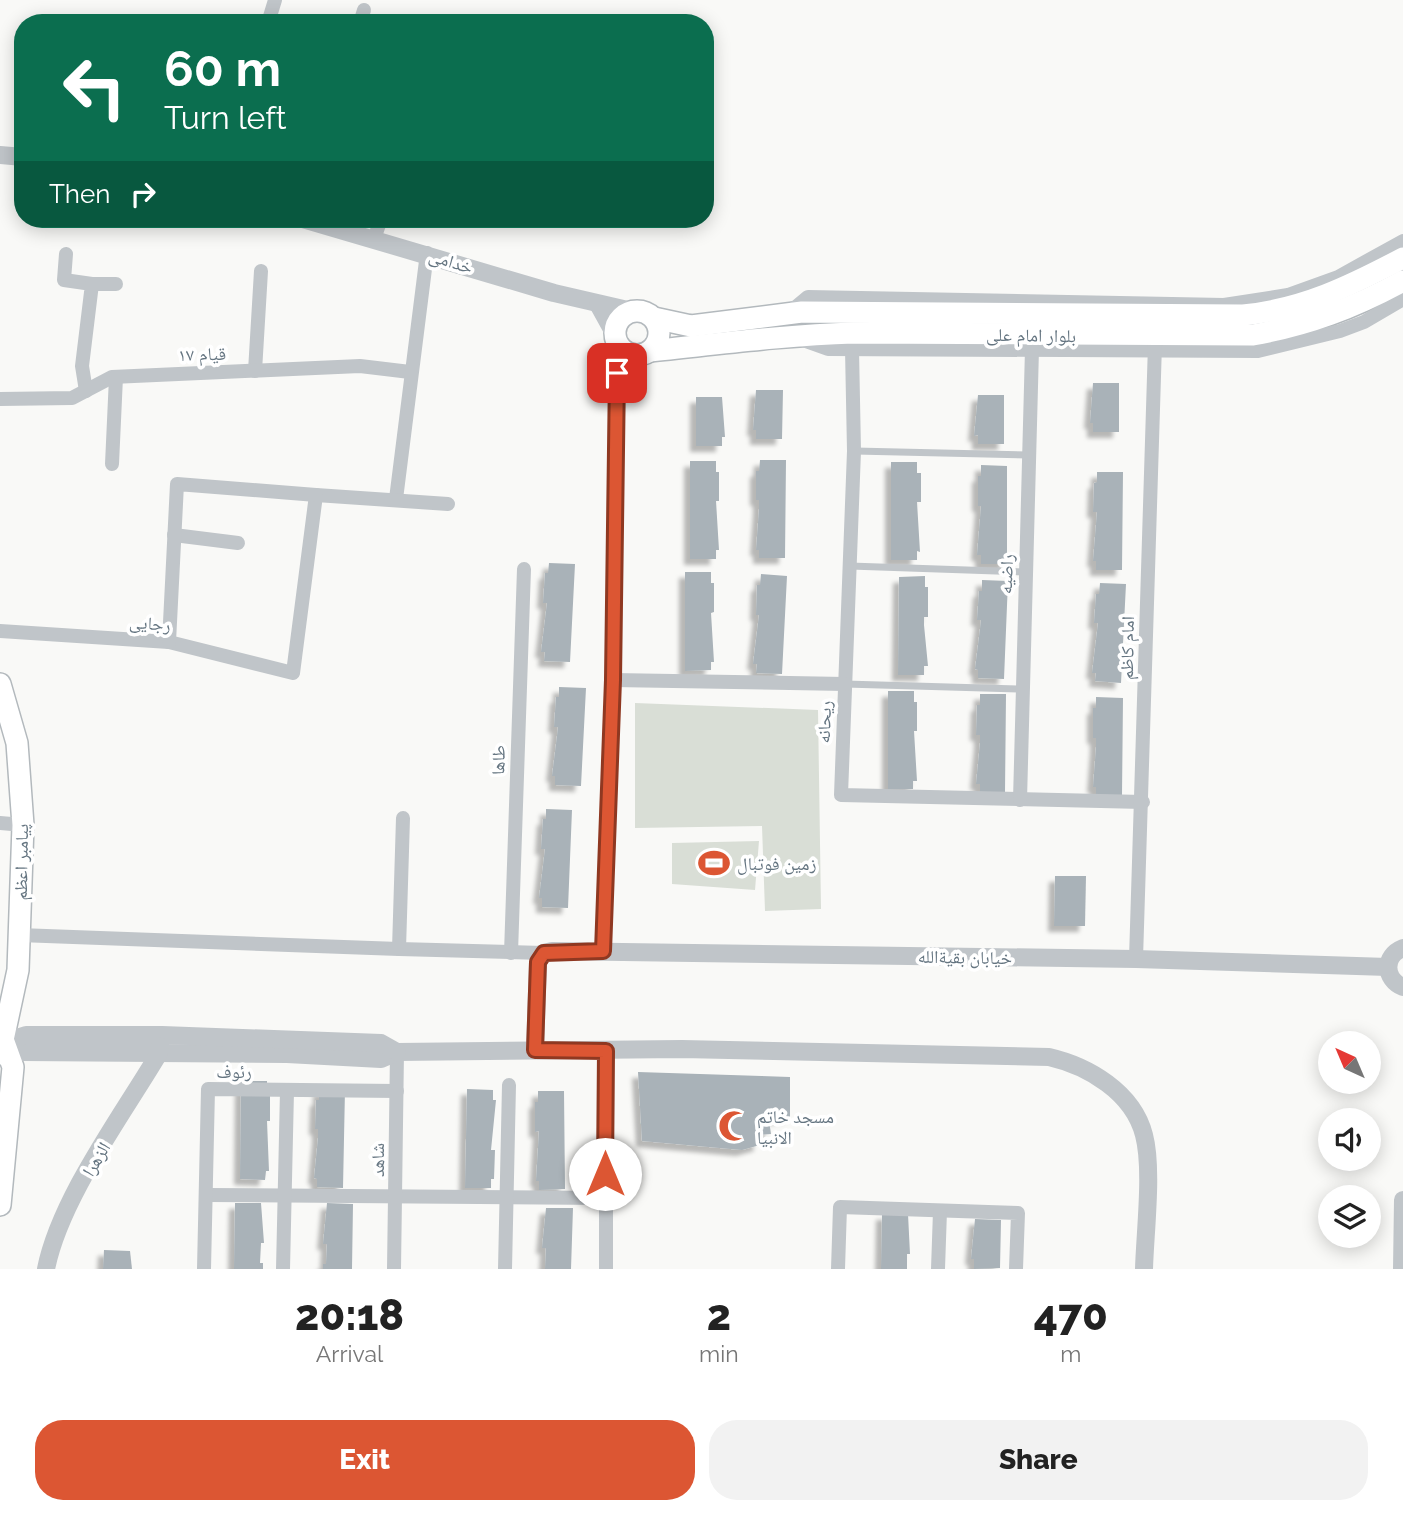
<!DOCTYPE html>
<meta charset="utf-8">
<style>
:root{--surface:#fff;--page:#f2f2f2;--text:#222;--muted:#767676;--accent:#dc5633}
body{margin:0;font-family:Raleway,"Noto Naskh Arabic",sans-serif;background:var(--page);color:var(--text);height:100vh;display:flex;flex-direction:column;font-size:26px;white-space:nowrap}
*{box-sizing:border-box;margin:0}
p{font-size:23px;color:var(--muted)}
.icon{flex:none;width:38px;height:38px;fill:none;stroke:currentColor;stroke-width:2;stroke-linecap:round;stroke-linejoin:round}
.map{position:relative;height:1269px;overflow:hidden}
.drawer{display:flex;flex-direction:column;background:var(--surface);flex:1}
.drawer>*{flex:none}
.banner{position:absolute;left:14px;top:14px;width:700px;height:214px;border-radius:28px;box-shadow:0 4px 18px #0003;background:#0b6e4f;color:#fff;overflow:hidden}
.needle{width:46px;rotate:316deg}
.fabs{position:absolute;left:1318px;top:1031px;display:grid;gap:14px}
.fabs a{display:grid;place-items:center;width:63px;height:63px;border-radius:50%;background:var(--surface);box-shadow:0 4px 18px #0003;font-size:35px}
.pin{position:absolute;display:grid;place-items:center;width:60px;height:60px;color:#fff;margin:-30px;border-radius:14px;box-shadow:0 4px 10px #0006}
.me{position:absolute;width:77px;margin:-38px;rotate:0deg;stroke-linejoin:round;filter:drop-shadow(0 0 5px #0008)}
.turn{display:flex;align-items:center;gap:24px;height:147px;padding:0 35px;font-size:32px}
.turn .icon{width:91px;height:91px;stroke-width:2.5}
.turn b{display:block;font-size:49px;line-height:60px}
.then{display:flex;align-items:center;height:66px;padding:0 35px;background:#0003;gap:14px;font-size:26px}
.eta{display:flex;justify-content:space-evenly;align-items:center;height:119px;text-align:center}
.eta b{font-size:42px;font-weight:800;line-height:49px}
.primary-button{display:flex;gap:14px;margin-top:auto;padding:14px 35px}
.primary-button a{flex:1;height:80px;border-radius:28px;background:var(--accent);color:#fff;font-size:28px;font-weight:800;line-height:80px;text-align:center}
.primary-button a+a{background:var(--page);color:var(--text)}
.map>svg:first-child{display:block}
.green{fill:#d9ded6}
.building{fill:#a9b2b8;filter:url(#shadow)}
.lines{fill:none;stroke-linecap:round;stroke-linejoin:round}
.secondary-casing{stroke:#b3b9bd;stroke-width:24}
.service{stroke:#c0c5c9;stroke-width:7}
.minor{stroke:#c0c5c9;stroke-width:14}
.tertiary{stroke:#c0c5c9;stroke-width:18}
.secondary{stroke:#fff;stroke-width:21}
.route-casing{stroke:#8f3821;stroke-width:18}
.route{stroke:#dc5633;stroke-width:12}
.labels{text-anchor:middle;dominant-baseline:central;stroke-width:7;stroke-linejoin:round;paint-order:stroke}
.street-label{font-size:18px;fill:#657581;stroke:#fff}
.poi-label{font-size:18px;fill:#657581;stroke:#fff;text-anchor:start}
</style>
<div class="map">
<svg width="1403" height="1269" viewBox="0 0 1403 1269">
<defs>
<filter id="shadow"><feDropShadow dx="-6" dy="6" stdDeviation="2" flood-color="#0004"/></filter>
</defs>
<rect width="100%" height="100%" fill="#f9f9f7"/>
<g class="green">
<polygon points="635,703 818,710 821,909 765,911 762,826 635,828"/>
<polygon points="759,841 755,890 672,884 672,843"/>
</g>
<g class="building">
<polygon points="1093,383 1119,383 1119,432 1093,432 1093,423 1090,423"/>
<polygon points="756,390 783,390 782,439 756,439 756,430 753,430"/>
<polygon points="978,395 1004,395 1004,444 978,444 978,435 974,436"/>
<polygon points="696,397 722,397 725,437 722,437 722,446 696,446"/>
<polygon points="760,460 786,460 785,558 759,558 759,550 756,550 759,509 759,500 756,500 756,471 759,471"/>
<polygon points="690,461 716,461 716,472 719,472 719,501 716,501 719,550 716,550 716,559 690,559"/>
<polygon points="891,462 917,462 917,473 921,473 921,502 917,502 920,552 917,551 917,560 891,560"/>
<polygon points="981,465 1007,466 1007,564 981,564 981,555 977,555 981,506 978,506 978,476 981,476"/>
<polygon points="1097,472 1123,472 1122,570 1096,570 1096,561 1093,561 1097,512 1093,512 1094,483 1097,482"/>
<polygon points="549,563 575,564 570,662 544,661 545,652 541,652 547,603 543,603 545,573 548,573"/>
<polygon points="685,572 711,572 711,583 714,583 714,612 711,613 714,662 711,662 711,670 685,671"/>
<polygon points="761,574 787,576 782,674 756,673 757,664 753,664 759,615 756,615 757,585 760,585"/>
<polygon points="925,576 925,587 928,587 928,617 924,617 924,625 928,666 924,666 924,675 898,675 899,577"/>
<polygon points="982,580 1008,581 1004,679 978,678 978,670 975,669 980,629 981,620 977,620 979,591 982,591"/>
<polygon points="1100,583 1126,584 1121,683 1095,681 1096,673 1092,673 1098,623 1094,623 1096,594 1099,594"/>
<polygon points="559,687 586,688 581,786 555,785 555,776 552,776 557,736 558,727 554,727 556,697 559,697"/>
<polygon points="888,691 914,691 914,702 917,702 917,731 914,731 917,781 913,781 913,789 888,789"/>
<polygon points="980,694 1006,694 1005,793 980,793 980,784 976,784 980,743 980,735 976,735 977,705 980,705"/>
<polygon points="1096,697 1123,698 1122,796 1096,796 1096,787 1093,787 1096,747 1096,738 1093,738 1093,708 1096,708"/>
<polygon points="546,809 572,810 568,908 542,907 542,898 539,898 545,849 541,849 543,819 546,819"/>
<polygon points="1055,876 1086,876 1085,926 1054,926"/>
<polygon points="638,1072 790,1077 790,1117 769,1120 771,1134 758,1135 760,1145 742,1150 642,1141"/>
<polygon points="241,1081 267,1081 267,1092 270,1092 270,1121 267,1121 269,1171 266,1171 265,1180 240,1179"/>
<polygon points="319,1089 345,1089 343,1188 317,1187 317,1179 314,1178 318,1138 318,1129 315,1129 316,1100 319,1100"/>
<polygon points="467,1089 493,1090 493,1100 496,1100 491,1150 495,1150 494,1179 491,1179 491,1188 465,1188"/>
<polygon points="538,1091 564,1091 565,1189 539,1190 539,1181 536,1181 539,1131 535,1132 535,1102 538,1102"/>
<polygon points="235,1203 261,1203 264,1243 261,1243 260,1263 263,1263 263,1269 234,1269"/>
<polygon points="327,1203 353,1204 352,1269 323,1269 323,1264 326,1264 327,1244 323,1244"/>
<polygon points="546,1208 573,1208 571,1269 545,1269 546,1248 542,1248"/>
<polygon points="882,1214 908,1214 910,1254 907,1254 907,1269 881,1269"/>
<polygon points="975,1219 1001,1220 1000,1268 974,1269 974,1259 971,1259"/>
<polygon points="104,1250 130,1251 132,1269 103,1269"/>
</g>
<g class="lines">
<defs>
<g id="secondary">
<circle cx="637" cy="333" r="22"/>
<path d="M654,318L691,326L802,312L1243,315C1303,309 1350,286 1403,258"/>
<path d="M650,351C718,344 785,335 853,333L1253,335C1308,325 1354,308 1403,281"/>
<polyline points="0,684 17,743 23,825 18,970 0,1054"/>
<polyline points="0,1205 13,1067 4,1042"/>
</g>
</defs>
<use href="#secondary" class="secondary-casing"/>
<g class="service">
<polyline points="855,451 1029,455"/>
<polyline points="850,566 1026,572"/>
<polyline points="845,684 1022,689"/>
</g>
<g class="minor">
<polyline points="268,23 275,0"/>
<polyline points="360,23 364,10"/>
<polyline points="374,239 381,219"/>
<polyline points="66,254 64,280 92,284 82,366 86,391"/>
<polyline points="92,284 116,284"/>
<polyline points="790,312 808,297 1224,305 1288,295 1338,277 1403,241"/>
<polyline points="800,339 828,349 1258,351 1340,331 1364,322 1403,299"/>
<polyline points="852,349 854,451 841,795 1143,802"/>
<polyline points="255,371 261,271"/>
<polyline points="617,373 645,354"/>
<polyline points="0,399 72,398 112,377 360,366 410,372"/>
<polyline points="112,464 116,377"/>
<polyline points="396,499 427,253"/>
<polyline points="174,535 238,543"/>
<polyline points="0,631 169,642 293,673 316,495 448,504"/>
<polyline points="169,642 177,484 316,495"/>
<polyline points="613,680 845,684"/>
<polyline points="1020,800 1032,349"/>
<polyline points="403,818 399,949 543,953"/>
<polyline points="0,823 23,825"/>
<polyline points="19,935 399,949"/>
<polyline points="603,951 613,680 616,341"/>
<polyline points="511,953 524,569"/>
<polyline points="1136,959 1155,344"/>
<polyline points="207,1195 605,1198"/>
<polyline points="204,1269 208,1089 397,1091"/>
<polyline points="283,1269 287,1091"/>
<polyline points="394,1269 397,1052"/>
<polyline points="505,1269 509,1085"/>
<polyline points="606,1269 606,1051"/>
<polyline points="838,1269 840,1207 1018,1213 1016,1269"/>
<polyline points="938,1269 940,1211"/>
</g>
<g class="tertiary">
<polyline points="0,155 23,157"/>
<polyline points="303,219 554,293 632,311"/>
<polyline points="598,304 614,333"/>
<path d="M1403,948C1383,956 1384,979 1403,987"/>
<path d="M4,1042L23,1052L287,1054L381,1059L397,1052L682,1049L1049,1057C1088,1066 1133,1092 1144,1135C1153,1169 1145,1232 1144,1269"/>
<polyline points="4,1042 26,1035 162,1035 381,1043 397,1052"/>
<polyline points="535,1050 538,962 543,953 552,951 1136,959 1388,967"/>
<path d="M46,1269C60,1199 121,1117 158,1055L160,1046"/>
<polyline points="1402,1269 1403,1200"/>
</g>
<use href="#secondary" class="secondary"/>
</g>
<g class="lines">
<defs>
<polyline id="route" points="605,1174 606,1051 535,1050 538,962 544,953 603,951 613,680 617,373"/>
</defs>
<use href="#route" class="route-casing"/>
<use href="#route" class="route"/>
</g>
<defs>
<symbol id="stadium-bare" viewBox="-9 -9 18 18"><path d="M0-5a6.5 5 0 1 0 0 10a6.5 5 0 1 0 0-10ZM-3.5-1.8h7v3.6h-7Z" fill="#dc5633" stroke="#fff" stroke-width="2.5" paint-order="stroke"/></symbol>
<symbol id="mosque-bare" viewBox="-9 -9 18 18"><path d="M3.5-4.9A6 6 0 1 0 3.5 4.9A5 5 0 1 1 3.5-4.9Z" fill="#dc5633" stroke="#fff" stroke-width="2.5" paint-order="stroke"/></symbol>
</defs>
<g fill-rule="evenodd">
<use href="#stadium-bare" x="692" y="841" width="44" height="44"/>
<use href="#mosque-bare" x="712" y="1104" width="44" height="44"/>
</g>
<g class="labels">
<g class="street-label">
<text transform="translate(451 261) rotate(17)">خدامی</text>
<text transform="translate(1031 335) rotate(1)">بلوار امام علی</text>
<text transform="translate(202 354) rotate(-2)">قیام ۱۷</text>
<text transform="translate(1006 574) rotate(-88)">راضیه</text>
<text transform="translate(150 623) rotate(5)">رجایی</text>
<text transform="translate(1127 648) rotate(-89)">امام کاظم</text>
<text transform="translate(824 722) rotate(-88)">ریحانه</text>
<text transform="translate(498 760) rotate(-88)">طاها</text>
<text transform="translate(21 862) rotate(-89)">پیامبر اعظم</text>
<text transform="translate(965 957) rotate(1)">خیابان بقیةالله</text>
<text x="234" y="1071">رئوف</text>
<text transform="translate(96 1159) rotate(-59)">الزهرا</text>
<text transform="translate(377 1160) rotate(-90)">شاهد</text>
</g>
<g class="poi-label">
<text x="737" y="863">زمین فوتبال</text>
<text x="757" y="1116">مسجد خاتم<tspan x="757" dy="21">الانبیا</tspan></text>
</g>
</g>
</svg>
<div class="fabs">
<a><svg class="needle" viewBox="-14 -14 28 28"><path d="M0-13l5 13h-10z" fill="#e53935"/><path d="M0 13l5-13h-10z" fill="#767676"/></svg></a>
<a><svg class="icon" aria-label="sound" viewBox="0 0 24 24"><path d="M4 9h4l5-4v14l-5-4H4zM17 9q2 3 0 6"/></svg></a>
<a><svg class="icon" aria-label="layers" viewBox="0 0 24 24"><path d="M12 4l9 5-9 5-9-5zM3 14l9 5 9-5"/></svg></a>
</div>
<div class="pin" style="left:617px;top:373px;background:#d93025"><svg class="icon" aria-label="arrive" viewBox="0 0 24 24"><path d="M6 21V4h12l-3 4 3 4H6"/></svg></div>
<svg class="me" style="left:605px;top:1174px" viewBox="-20 -20 40 40"><circle r="19" fill="#fff"/><path d="M0-13L10 11 0 6-10 11z" fill="#dc5633"/></svg>
<div class="banner">
<div class="turn"><svg class="icon" aria-label="left" viewBox="0 0 24 24"><path d="M17 20v-9H6M10 6l-5 5 5 5"/></svg><div><b>60 m</b>Turn left</div></div>
<div class="then">Then<svg class="icon" aria-label="right" viewBox="0 0 24 24"><path d="M7 20v-9h11M14 6l5 5-5 5"/></svg></div>
</div>
</div>
<section class="drawer">
<div class="eta">
<div><b>20:18</b><p>Arrival</p></div>
<div><b>2</b><p>min</p></div>
<div><b>470</b><p>m</p></div>
</div>
<div class="primary-button"><a>Exit</a><a>Share</a></div>
</section>
